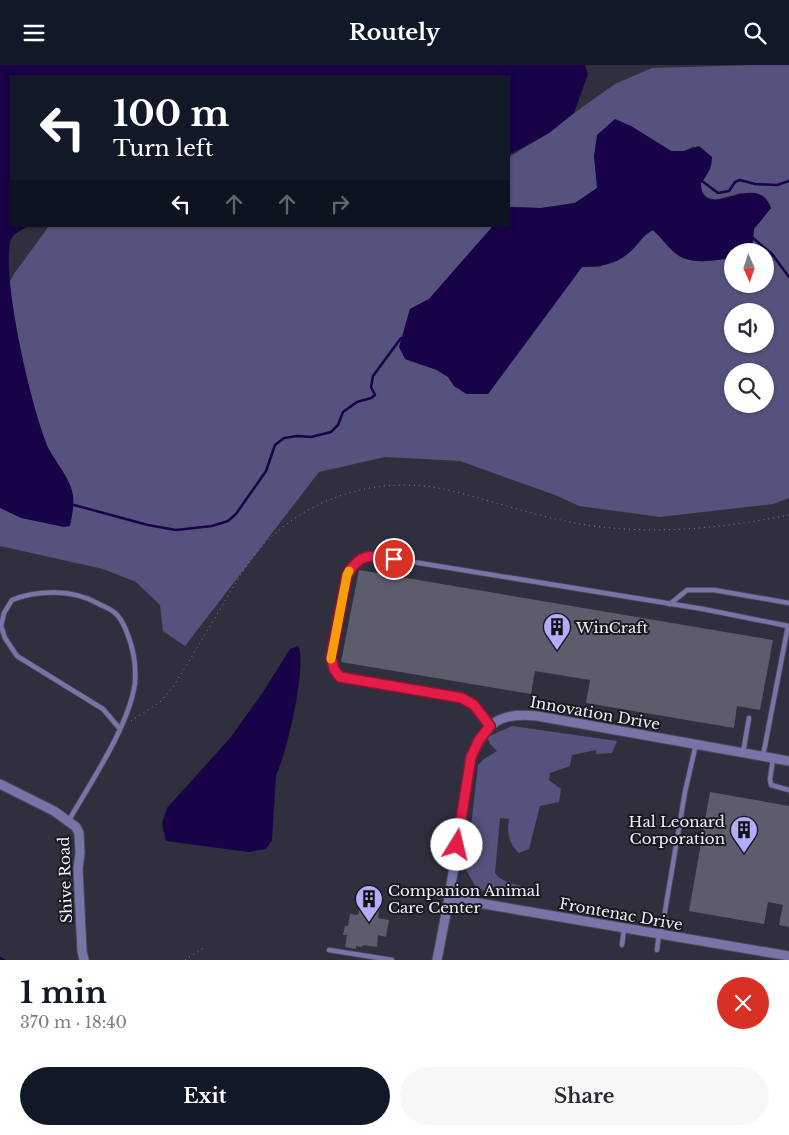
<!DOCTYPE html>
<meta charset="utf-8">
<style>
:root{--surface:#fff;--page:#f7f7f7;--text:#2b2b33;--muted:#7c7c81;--accent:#111827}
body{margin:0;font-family:"Libre Baskerville",serif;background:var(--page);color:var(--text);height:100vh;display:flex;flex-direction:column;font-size:19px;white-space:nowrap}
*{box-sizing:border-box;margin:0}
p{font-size:16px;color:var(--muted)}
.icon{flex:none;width:28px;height:28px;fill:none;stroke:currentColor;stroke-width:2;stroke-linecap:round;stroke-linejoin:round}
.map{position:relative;height:895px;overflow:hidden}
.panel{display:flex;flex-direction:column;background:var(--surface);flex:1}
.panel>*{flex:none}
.guide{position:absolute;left:10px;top:10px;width:500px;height:152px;border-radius:0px;box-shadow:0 1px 4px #0004;background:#111827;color:#fff;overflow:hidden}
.needle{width:32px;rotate:177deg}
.buttons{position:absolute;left:724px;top:178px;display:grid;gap:10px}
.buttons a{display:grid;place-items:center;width:50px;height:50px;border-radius:50%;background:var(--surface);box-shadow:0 1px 4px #0004;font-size:25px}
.pin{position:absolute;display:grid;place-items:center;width:42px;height:42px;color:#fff;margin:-21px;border:2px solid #fff;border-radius:50%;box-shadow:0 1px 5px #0007}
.me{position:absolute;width:55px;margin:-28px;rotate:9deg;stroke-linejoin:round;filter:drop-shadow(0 0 4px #0008)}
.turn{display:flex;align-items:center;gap:18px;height:105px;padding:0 20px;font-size:22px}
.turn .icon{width:65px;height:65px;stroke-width:2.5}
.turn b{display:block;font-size:35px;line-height:42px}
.lanes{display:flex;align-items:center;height:48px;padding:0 20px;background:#0003;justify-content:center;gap:25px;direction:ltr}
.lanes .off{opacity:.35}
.round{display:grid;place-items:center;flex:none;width:52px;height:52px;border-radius:26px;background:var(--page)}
.overview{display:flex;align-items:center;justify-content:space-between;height:85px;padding:0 20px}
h1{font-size:30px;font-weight:800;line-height:38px;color:var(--accent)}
.cta{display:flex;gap:10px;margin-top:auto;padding:10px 20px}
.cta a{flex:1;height:58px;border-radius:30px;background:var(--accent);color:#fff;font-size:20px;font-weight:800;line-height:58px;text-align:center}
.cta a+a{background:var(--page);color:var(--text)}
header{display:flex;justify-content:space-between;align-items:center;height:65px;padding:0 20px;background:var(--accent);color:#fff;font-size:22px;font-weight:800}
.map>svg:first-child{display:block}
.green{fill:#55537e;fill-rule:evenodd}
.water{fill:#180248}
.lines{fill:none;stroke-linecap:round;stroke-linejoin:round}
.stream{stroke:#180248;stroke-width:2.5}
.building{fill:#5c5c6d}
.lane-casing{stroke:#4a4a58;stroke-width:6}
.street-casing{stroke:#4a4a58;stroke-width:11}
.path{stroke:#858592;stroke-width:1;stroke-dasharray:1 4;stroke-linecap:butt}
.lane{stroke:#7774a8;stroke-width:4.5}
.street{stroke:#7774a8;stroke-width:9}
.route-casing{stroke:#92132f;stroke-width:12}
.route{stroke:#e11d48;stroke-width:9}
.slow{stroke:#f59e0b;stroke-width:9}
.labels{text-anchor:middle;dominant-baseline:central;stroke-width:4;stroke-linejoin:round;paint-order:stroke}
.poi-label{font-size:15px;fill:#f0f0fb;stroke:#18181f;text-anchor:start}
.street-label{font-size:15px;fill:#f0f0fb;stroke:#18181f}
</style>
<header><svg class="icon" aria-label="menu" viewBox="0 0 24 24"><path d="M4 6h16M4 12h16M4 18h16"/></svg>Routely<svg class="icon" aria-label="search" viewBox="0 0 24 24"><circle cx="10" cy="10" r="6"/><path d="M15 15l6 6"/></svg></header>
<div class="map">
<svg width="789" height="895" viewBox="0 0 789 895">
<rect width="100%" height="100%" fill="#2f2f3e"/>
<g class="green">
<path d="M757,0H789V433L773,439L660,452L579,441L555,430L460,396L385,392L319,407L185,581L163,566L160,540L136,517L103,504L0,481V234L14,209L49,161H493L429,234L410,244L404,265L405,294L437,305L448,312L454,321L466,329H488L582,202H600L634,183L641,173L653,165C660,172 667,181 675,188C691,201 714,195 732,193V219H765V186H752L754,164L771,143L741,128L715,135L707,132L701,126L694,81L684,86H671L631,61L597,123L575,138L541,143L510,142L509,144V92L549,68L574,48L615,19L652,3ZM732,246H765V279H732ZM732,306H765V339H732Z"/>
<path d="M512,661L617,676L612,688L596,689V685L572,690L570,701L550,708L549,715L561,724L559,737L540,741L529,784L519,788C508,778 507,768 509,754L500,753L495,808C502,818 522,821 533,824L529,827L519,828L501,829L497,826H485L476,822L466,805L478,700L484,694L497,686L490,679L487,672Z"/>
</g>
<g class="water">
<path d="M0,0H585L588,9L574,48L549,68L509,90V11H11V161H29C24,164 14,168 11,174C0,208 32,347 49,384C55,396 65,407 70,420C76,434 73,446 70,461L64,462L21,453L0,443Z"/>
<path d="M615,54L631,61L671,86H684L699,81L712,92C712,103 708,109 701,118C702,161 757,102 771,143L754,164L752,186H732V193C714,195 691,201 675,188C667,181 661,172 653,165C644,169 640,177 633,184C618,200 602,201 582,202L488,329H467L454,321L448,312L437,305L405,294L399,282L410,244L429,234L493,161H509L510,142L541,143L575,138L597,123L594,91L597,70Z"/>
<path d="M298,581C308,597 286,692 276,710L272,775L266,784L249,787L166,776L162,758L167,743L231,672L263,627L290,584Z"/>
</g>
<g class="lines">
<g class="stream">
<polyline points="702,116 718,128 729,126 735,117 740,115 755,119 777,120 789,116"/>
<polyline points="753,173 772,189 789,212"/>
<polyline points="74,440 148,460 176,465 212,461 228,456 236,449 266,406 275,380 284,373 297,371 311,372 331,367 338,360 343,347 357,337 371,333 375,330 371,322 373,311 401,273"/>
<polyline points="0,893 4,895"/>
</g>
</g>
<g class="building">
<polygon points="359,505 773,575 760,645 737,641 734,663 586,638 590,615 535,606 531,629 341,597"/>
<polygon points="710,727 789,741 789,862 779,860 783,840 768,837 764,859 689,846"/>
<polygon points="365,833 377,835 376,839 380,840 378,853 389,855 386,872 378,870 377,882 363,880 362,882 356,881 356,884 345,882 347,870 343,870 345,861 348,861 350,849 358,850 361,836 364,836"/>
</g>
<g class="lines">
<defs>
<g id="lane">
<polyline points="670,539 687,525 714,525 789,538"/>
<path d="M490,661L474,640L462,633L340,612L334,603L331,592L347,510C355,496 360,494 376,491L703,544L788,561L763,691"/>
<polyline points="743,688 749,653"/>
<polyline points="773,694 770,714 771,720 789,725"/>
<path d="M69,755C91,717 129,661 135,618C136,603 134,587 129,573C126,564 122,553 114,547C109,543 102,541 97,538C72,524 37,525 12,535L4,548L1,561L5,573L17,591L103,644L120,664"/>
<polyline points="661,870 685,727 696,679"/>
<polyline points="622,880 624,863"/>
<polyline points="329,885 392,895"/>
<polyline points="657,885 659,869"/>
</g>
<g id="street">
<polyline points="0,719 54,746 76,762 79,768 80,788 78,804 82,886 84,895"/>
<polyline points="449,833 789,891"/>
<path d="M437,895L449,833L471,692C488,657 498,647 537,651L789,696"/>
</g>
</defs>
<use href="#lane" class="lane-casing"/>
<use href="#street" class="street-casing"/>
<g class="path">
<path d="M131,656L160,637L173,622C190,595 206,568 222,541C238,514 253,486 278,466C324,427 388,411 448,425C490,435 532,450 575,458C646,471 719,464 789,450"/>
<polyline points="185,895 205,882"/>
</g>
<use href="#lane" class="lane"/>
<use href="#street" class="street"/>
</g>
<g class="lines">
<defs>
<path id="route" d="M394,494C371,490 360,487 347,510L331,592L334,604L340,612L462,633L474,640L490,661L479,675L471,692L457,780"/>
</defs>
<use href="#route" class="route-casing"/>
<use href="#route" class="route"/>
<polyline class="slow" points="331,594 347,510 349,506"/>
</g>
<defs>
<symbol id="building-pin" viewBox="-11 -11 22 30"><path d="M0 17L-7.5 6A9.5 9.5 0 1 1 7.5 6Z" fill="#b1adfa" stroke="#18181f"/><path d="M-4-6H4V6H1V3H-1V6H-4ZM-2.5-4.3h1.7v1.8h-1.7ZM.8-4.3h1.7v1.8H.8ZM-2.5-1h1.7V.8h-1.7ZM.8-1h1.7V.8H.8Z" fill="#111"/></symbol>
</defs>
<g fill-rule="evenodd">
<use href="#building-pin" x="541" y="546" width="32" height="43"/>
<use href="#building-pin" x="728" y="749" width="32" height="43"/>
<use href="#building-pin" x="353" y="818" width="32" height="43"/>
</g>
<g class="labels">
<g class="poi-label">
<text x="576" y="562">WinCraft</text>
<text x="725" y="756" text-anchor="end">Hal Leonard<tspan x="725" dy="17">Corporation</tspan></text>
<text x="388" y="825">Companion Animal<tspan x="388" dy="17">Care Center</tspan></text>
</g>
<g class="street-label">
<text transform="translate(595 648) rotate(10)">Innovation Drive</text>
<text transform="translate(65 815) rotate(-92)">Shive Road</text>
<text transform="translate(621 849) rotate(10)">Frontenac Drive</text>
</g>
</g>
</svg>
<div class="buttons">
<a><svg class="needle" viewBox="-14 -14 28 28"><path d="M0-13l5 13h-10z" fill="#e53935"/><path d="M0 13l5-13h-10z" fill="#7c7c81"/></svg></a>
<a><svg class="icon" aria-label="sound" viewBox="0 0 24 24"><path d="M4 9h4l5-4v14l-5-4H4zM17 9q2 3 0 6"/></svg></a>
<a><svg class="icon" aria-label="search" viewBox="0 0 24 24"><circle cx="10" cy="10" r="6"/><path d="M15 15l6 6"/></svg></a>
</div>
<div class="pin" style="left:394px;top:494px;background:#d93025"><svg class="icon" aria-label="arrive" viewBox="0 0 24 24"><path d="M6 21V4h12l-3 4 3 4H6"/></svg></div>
<svg class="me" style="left:457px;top:780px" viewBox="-20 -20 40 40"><circle r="19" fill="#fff"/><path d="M0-13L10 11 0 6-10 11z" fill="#e11d48"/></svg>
<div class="guide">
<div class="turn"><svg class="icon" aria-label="left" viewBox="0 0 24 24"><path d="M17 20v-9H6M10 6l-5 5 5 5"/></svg><div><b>100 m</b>Turn left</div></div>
<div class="lanes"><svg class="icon" aria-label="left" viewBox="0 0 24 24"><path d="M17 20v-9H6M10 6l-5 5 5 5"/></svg><svg class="icon off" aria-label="ahead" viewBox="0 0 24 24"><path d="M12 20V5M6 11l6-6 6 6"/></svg><svg class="icon off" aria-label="ahead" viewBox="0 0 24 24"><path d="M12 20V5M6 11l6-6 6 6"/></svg><svg class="icon off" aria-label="right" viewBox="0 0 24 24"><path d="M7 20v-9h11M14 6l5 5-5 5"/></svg></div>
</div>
</div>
<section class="panel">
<div class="overview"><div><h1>1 min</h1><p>370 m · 18:40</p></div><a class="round" style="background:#d93025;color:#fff"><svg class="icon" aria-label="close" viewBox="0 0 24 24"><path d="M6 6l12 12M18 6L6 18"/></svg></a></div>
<div class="cta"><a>Exit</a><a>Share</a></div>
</section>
